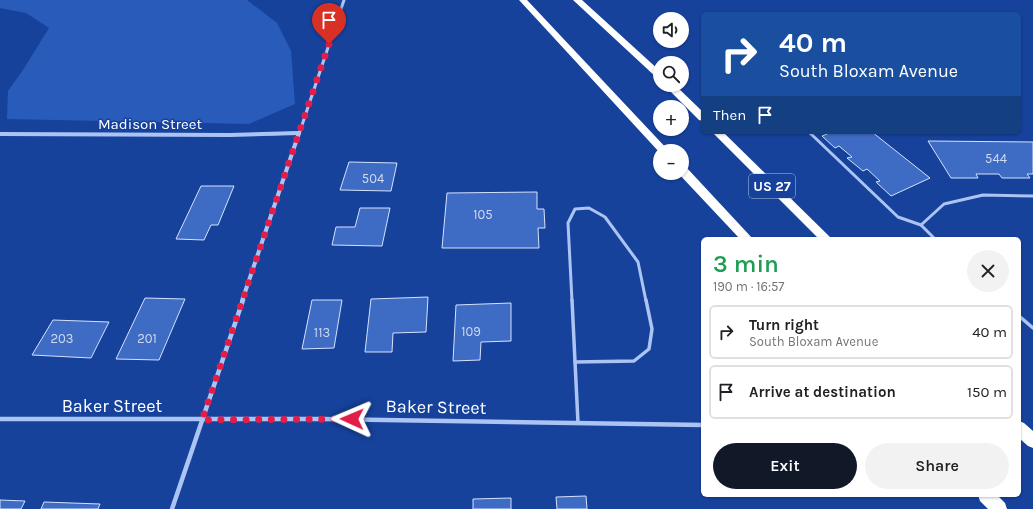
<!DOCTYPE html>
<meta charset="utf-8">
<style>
:root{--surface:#fff;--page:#f2f2f2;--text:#202124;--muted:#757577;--line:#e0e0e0;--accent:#111827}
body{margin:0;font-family:Karla,sans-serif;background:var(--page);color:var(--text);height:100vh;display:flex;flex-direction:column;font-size:15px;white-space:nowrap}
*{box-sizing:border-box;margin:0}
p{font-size:13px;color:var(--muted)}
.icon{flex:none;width:22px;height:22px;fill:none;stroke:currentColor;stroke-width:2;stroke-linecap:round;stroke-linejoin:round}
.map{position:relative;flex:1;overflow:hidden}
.side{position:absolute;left:701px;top:237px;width:320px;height:260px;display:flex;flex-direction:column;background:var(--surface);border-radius:6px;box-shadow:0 1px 3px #0004}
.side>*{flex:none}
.banner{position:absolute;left:701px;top:12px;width:320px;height:122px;border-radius:6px;box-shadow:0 1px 3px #0004;background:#1a4fa0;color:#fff;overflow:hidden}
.controls{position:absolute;left:653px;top:12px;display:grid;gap:8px}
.controls a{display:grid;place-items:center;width:36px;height:36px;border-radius:50%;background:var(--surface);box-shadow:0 1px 3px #0004;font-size:20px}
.pin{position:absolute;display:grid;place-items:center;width:34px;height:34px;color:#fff;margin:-41px -17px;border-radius:50% 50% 50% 0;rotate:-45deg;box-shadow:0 0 4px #0007}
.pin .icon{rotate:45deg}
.me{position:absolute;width:44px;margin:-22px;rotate:271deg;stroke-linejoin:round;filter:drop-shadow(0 0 3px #0008)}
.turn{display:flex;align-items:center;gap:14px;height:84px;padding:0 12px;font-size:18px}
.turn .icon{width:52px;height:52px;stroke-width:2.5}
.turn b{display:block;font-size:28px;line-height:34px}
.then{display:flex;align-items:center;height:38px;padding:0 12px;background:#0003;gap:8px;font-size:15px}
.round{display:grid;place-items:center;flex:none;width:42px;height:42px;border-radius:21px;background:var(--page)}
.head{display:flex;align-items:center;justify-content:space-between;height:68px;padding:0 12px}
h1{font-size:24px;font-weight:600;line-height:30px;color:#1e9e55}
.button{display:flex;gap:8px;margin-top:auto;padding:8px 12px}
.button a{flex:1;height:46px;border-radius:24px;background:var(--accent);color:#fff;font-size:16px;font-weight:600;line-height:46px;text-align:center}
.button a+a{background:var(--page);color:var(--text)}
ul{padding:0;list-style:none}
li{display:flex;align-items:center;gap:12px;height:54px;margin:0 8px 6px;padding:0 4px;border:2px solid var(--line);border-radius:6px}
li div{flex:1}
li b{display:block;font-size:15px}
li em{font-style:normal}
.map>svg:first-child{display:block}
.green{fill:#295bba}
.building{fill:#3e6bc3;stroke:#d4e2fd}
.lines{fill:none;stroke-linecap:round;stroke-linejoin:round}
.lane-far2{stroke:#acc4f3;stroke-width:2.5}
.lane-far1{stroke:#acc4f3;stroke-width:3}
.lane{stroke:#acc4f3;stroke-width:3.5}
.street-far2{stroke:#acc4f3;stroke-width:3}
.street-far1{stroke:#acc4f3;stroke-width:4}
.street{stroke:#acc4f3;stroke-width:4.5}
.highway{fill:#fff;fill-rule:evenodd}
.route{stroke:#e11d48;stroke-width:7;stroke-dasharray:0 12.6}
.labels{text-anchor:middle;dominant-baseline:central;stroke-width:3;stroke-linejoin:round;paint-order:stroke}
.number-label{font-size:13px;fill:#cfdaf0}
.shield{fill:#16429c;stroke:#b9c6e1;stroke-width:1}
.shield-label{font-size:14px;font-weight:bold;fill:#fff}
.street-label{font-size:15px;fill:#fff;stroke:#16429c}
.near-street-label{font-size:18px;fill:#fff;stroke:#16429c}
</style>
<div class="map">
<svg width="1033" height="509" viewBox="0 0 1033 509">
<rect width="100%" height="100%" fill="#16429c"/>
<polygon class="green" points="0,0 247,0 277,23 291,51 295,104 249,124 7,119 8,91 23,70 49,28 26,13 0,8"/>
<g class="building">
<polygon points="832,132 872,132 930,178 891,196 876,182 880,181 867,169 863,171 847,158 852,157 839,146 835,148 822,136"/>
<polygon points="928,141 1033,142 1033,174 1027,174 1030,178 1002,178 999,174 976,174 978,178 951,178"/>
<polygon points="349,162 397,163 391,191 340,190"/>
<polygon points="201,186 234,186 218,225 211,225 204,240 176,239"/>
<polygon points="537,192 537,209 544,209 545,228 538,228 539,248 442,248 447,193"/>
<polygon points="360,208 390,208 382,246 332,245 336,227 355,227"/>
<polygon points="428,297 426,332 393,333 392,352 365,352 371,299"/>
<polygon points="145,298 185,299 159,360 116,359"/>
<polygon points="312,300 342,300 334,348 302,349"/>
<polygon points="511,303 511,341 481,342 480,360 453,361 456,305"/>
<polygon points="53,320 109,322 91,358 32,355"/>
<polygon points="586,496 587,509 557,509 556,497"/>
<polygon points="511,498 511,509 473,509 473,499"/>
<polygon points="0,500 25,501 21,509 0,509"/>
<polygon points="44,502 100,504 98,509 41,509"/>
</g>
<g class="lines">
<polyline class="lane-far2" points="809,132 811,134"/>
<g class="lane-far1">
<polyline points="810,133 898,217 921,225"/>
<polyline points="935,239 921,225 944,204 983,195 1033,196"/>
<polyline points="572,301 568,223 575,209 589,208 605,217 638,262 646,301"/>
</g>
<g class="lane">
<polyline points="572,300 578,423"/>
<polyline points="1019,316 1033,328"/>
<polyline points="575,362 634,361 649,349 652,329 646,300"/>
</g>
<g class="street-far2">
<polyline points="268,134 299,133"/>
<polyline points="299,134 344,0"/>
</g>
<g class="street-far1">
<polyline points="0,134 230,135 299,133"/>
<polyline points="242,301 299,133"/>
</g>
<g class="street">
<polyline points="0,419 322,419 703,425"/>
<polyline points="172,509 243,300"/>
</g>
<g class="highway">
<polygon points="519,0 527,0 669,151 660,151 660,153"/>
<polygon points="573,0 582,0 660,71 660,79 657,78"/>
<polygon points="664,85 675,85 703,112 703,121 699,120"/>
<polygon points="712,132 723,132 832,239 819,239"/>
<polygon points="682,166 686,167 753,239 740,239 678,173 682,173"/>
<polygon points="1019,421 1024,423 1033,431 1033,448 1028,446 1019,438"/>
<polygon points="978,495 997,495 1005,503 1007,509 988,509 980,501"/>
</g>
</g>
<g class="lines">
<polyline class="route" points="329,44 202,420 352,419"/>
</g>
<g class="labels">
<g class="number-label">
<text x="996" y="158">544</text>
<text x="373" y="178">504</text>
<text x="483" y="214">105</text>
<text x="471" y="331">109</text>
<text x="322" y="332">113</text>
<text x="62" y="338">203</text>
<text x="147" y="338">201</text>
</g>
<rect class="shield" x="749" y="174" width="46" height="24" rx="3"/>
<g class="shield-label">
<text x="772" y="186">US 27</text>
</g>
<g class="street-label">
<text x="150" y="124">Madison Street</text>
</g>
<g class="near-street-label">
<text x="112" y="406">Baker Street</text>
<text transform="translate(436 407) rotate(1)">Baker Street</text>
</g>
</g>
</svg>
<div class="controls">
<a><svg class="icon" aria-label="sound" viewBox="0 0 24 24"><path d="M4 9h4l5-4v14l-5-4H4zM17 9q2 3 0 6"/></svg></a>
<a><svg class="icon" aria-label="search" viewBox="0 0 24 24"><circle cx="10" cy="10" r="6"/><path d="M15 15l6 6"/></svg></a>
<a>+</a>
<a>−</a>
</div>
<div class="pin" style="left:329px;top:44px;background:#d93025"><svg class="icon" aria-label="arrive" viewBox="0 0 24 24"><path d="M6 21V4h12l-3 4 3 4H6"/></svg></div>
<svg class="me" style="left:352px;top:419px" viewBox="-20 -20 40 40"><path d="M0-17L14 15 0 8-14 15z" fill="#e11d48" stroke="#fff" stroke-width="4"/></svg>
<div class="banner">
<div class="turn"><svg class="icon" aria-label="right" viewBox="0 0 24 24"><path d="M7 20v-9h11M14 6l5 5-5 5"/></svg><div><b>40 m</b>South Bloxam Avenue</div></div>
<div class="then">Then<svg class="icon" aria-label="arrive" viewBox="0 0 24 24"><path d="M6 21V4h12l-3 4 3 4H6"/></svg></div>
</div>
<section class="side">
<div class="head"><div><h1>3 min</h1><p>190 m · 16:57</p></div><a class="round"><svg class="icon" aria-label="close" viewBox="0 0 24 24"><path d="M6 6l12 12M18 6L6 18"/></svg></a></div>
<ul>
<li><svg class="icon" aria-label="right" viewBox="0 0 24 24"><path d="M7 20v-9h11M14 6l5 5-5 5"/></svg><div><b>Turn right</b><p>South Bloxam Avenue</p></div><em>40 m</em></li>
<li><svg class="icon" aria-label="arrive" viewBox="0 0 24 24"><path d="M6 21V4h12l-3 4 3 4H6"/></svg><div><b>Arrive at destination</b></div><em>150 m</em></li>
</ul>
<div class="button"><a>Exit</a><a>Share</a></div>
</section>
</div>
